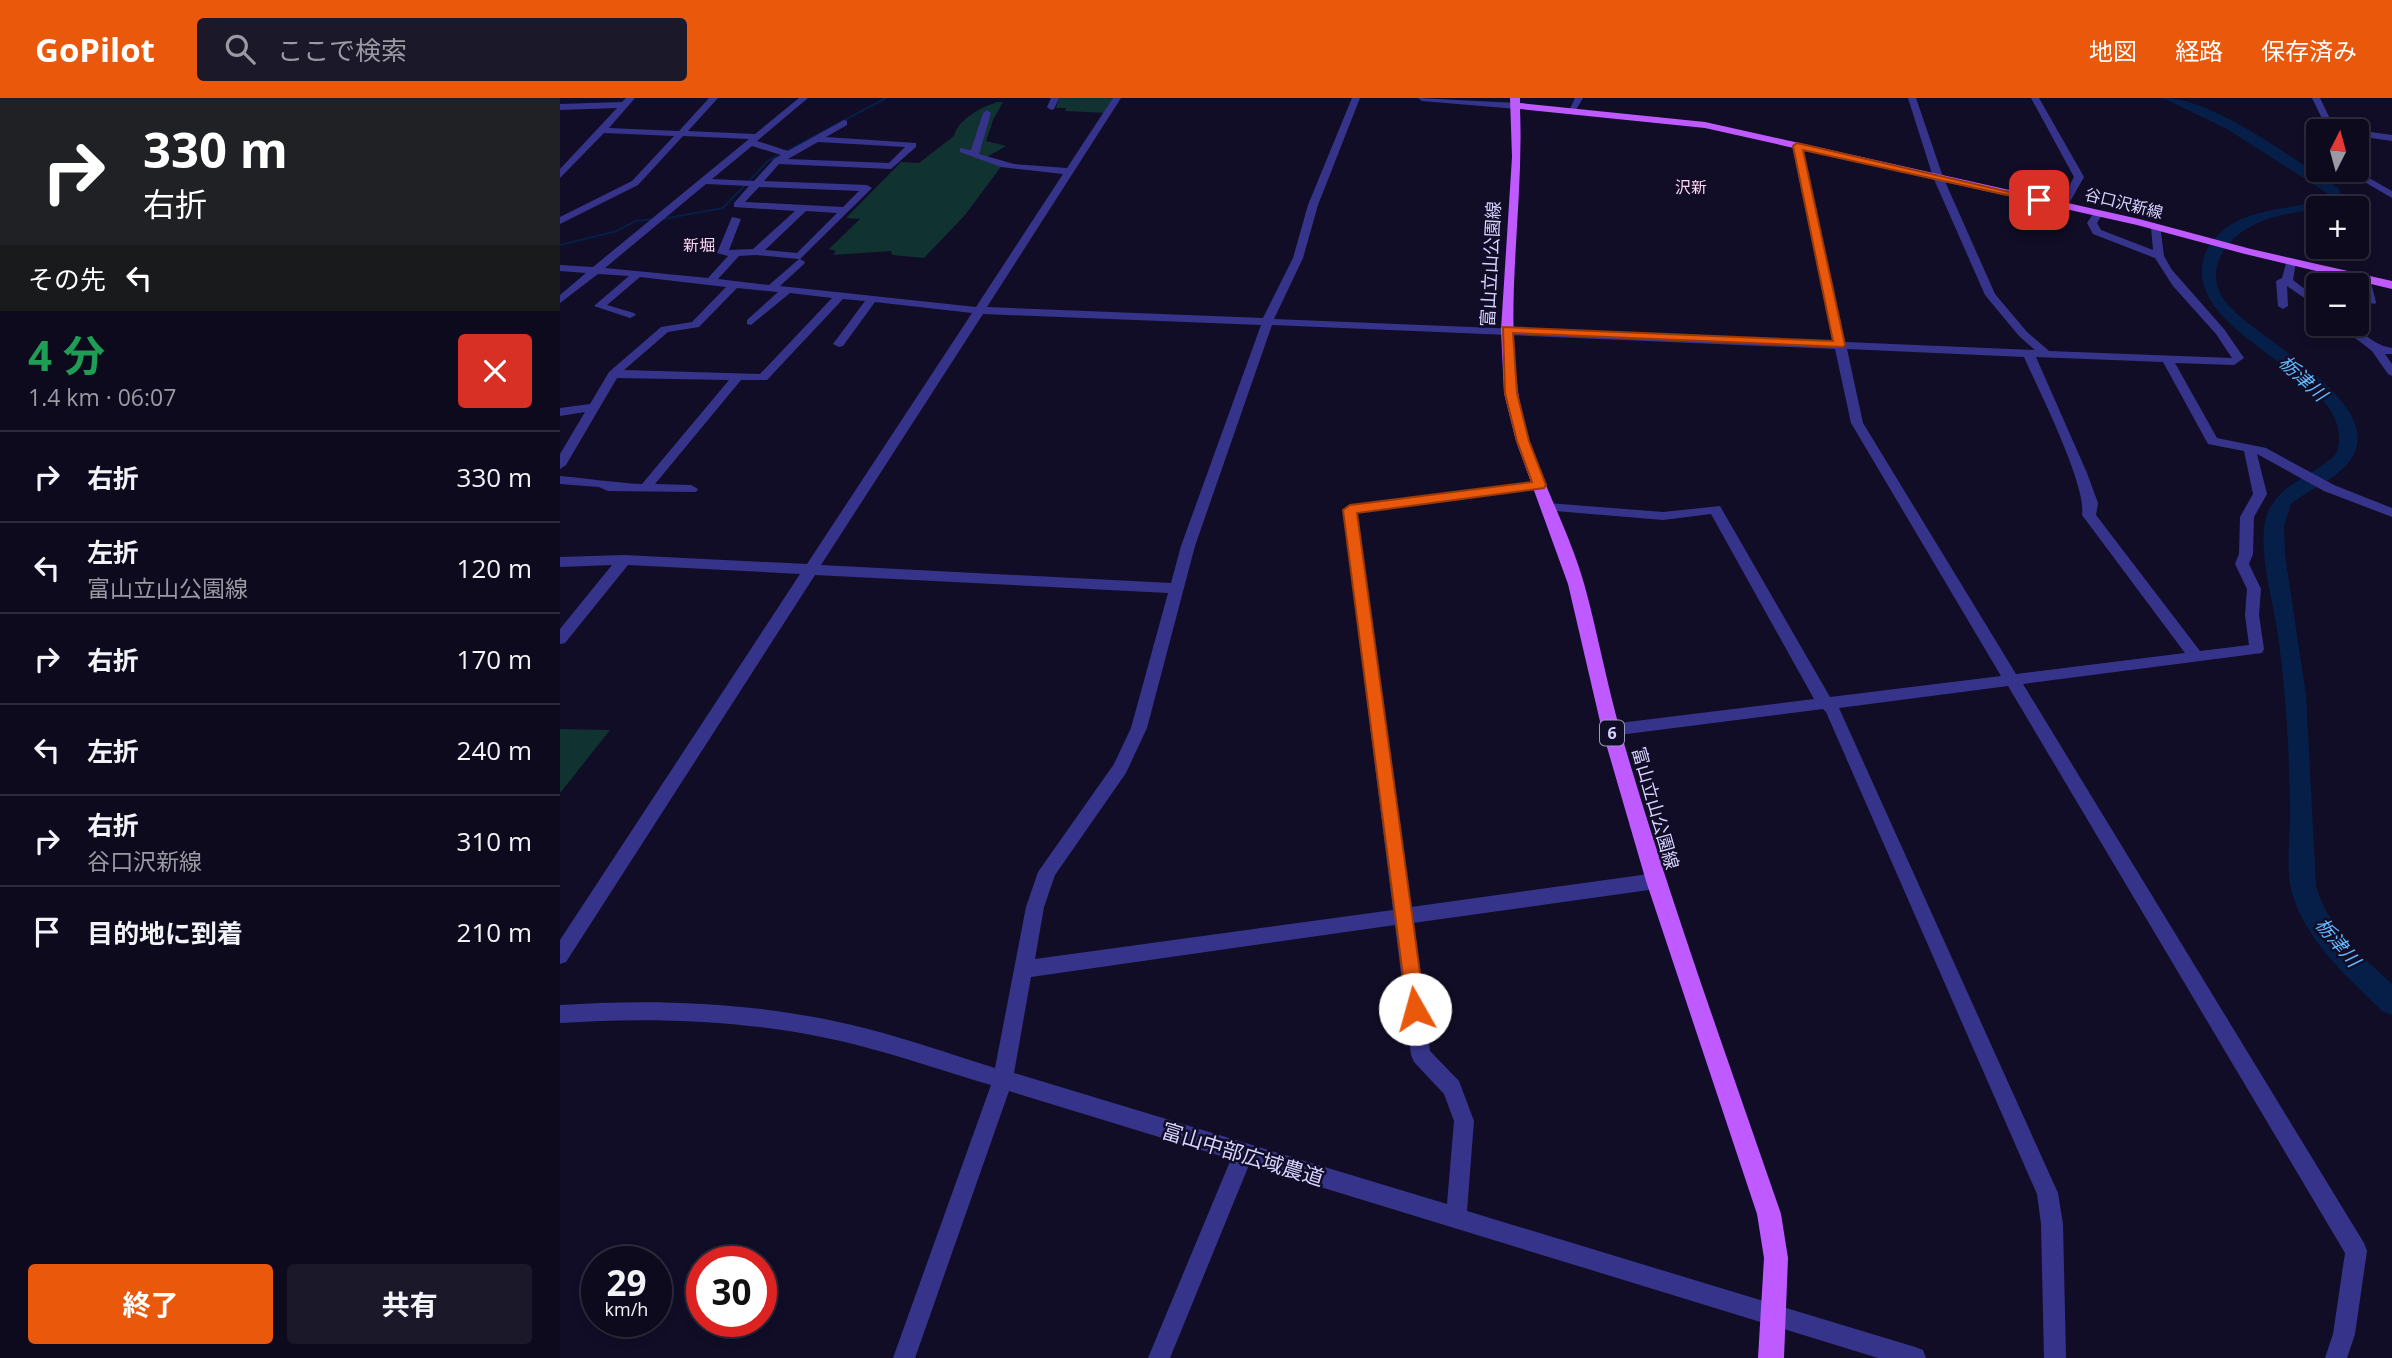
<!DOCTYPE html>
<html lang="ja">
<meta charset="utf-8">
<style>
:root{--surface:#0d0a1d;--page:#1b182a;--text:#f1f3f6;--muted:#9a9aa4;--line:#2d2b3b;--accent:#ea580c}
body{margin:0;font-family:"Open Sans","Noto Sans JP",sans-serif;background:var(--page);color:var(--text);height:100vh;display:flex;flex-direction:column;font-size:26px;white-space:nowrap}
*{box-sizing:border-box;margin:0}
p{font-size:23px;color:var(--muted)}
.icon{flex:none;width:38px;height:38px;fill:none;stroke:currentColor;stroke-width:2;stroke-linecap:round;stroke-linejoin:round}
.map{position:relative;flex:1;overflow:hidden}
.drawer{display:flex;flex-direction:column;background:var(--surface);width:560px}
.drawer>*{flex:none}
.hud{background:#202124;color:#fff;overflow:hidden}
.needle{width:46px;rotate:6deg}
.buttons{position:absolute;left:1746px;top:21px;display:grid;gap:14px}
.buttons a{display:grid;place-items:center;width:63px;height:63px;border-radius:7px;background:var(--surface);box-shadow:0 4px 10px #0003,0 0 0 2px var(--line);font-size:35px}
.speed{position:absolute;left:21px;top:1148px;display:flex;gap:14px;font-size:35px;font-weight:700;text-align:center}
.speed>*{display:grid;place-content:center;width:91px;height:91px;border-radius:50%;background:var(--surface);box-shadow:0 4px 10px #0003,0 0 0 2px var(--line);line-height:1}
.speed small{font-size:18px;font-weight:400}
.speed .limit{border:10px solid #d22;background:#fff;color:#111}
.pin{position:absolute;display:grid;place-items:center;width:60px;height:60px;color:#fff;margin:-30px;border-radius:14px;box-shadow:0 4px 10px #0006}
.me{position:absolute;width:77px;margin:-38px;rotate:353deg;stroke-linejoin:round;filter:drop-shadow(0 0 5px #0008)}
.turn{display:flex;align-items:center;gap:24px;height:147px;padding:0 28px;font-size:32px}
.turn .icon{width:91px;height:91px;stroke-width:2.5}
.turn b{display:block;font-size:49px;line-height:60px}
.then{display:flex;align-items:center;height:66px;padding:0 28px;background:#0003;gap:14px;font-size:26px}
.round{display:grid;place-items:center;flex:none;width:74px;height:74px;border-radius:7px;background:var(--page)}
.summary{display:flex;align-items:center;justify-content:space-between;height:119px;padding:0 28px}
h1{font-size:42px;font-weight:700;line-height:52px;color:#1e9e55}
.action{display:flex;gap:14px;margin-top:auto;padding:14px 28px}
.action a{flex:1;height:80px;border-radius:7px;background:var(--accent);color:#fff;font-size:28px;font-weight:700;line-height:80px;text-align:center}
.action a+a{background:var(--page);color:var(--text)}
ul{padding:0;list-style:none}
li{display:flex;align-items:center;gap:21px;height:91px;padding:0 28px;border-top:2px solid var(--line)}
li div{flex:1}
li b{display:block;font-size:26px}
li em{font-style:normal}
header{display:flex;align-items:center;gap:42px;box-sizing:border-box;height:98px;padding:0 35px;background:var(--accent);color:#fff}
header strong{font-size:33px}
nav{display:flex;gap:38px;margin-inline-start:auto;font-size:24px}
.search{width:490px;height:63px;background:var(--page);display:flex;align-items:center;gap:18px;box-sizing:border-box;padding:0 24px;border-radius:7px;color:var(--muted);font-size:26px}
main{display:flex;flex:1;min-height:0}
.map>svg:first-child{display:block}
.green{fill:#103230}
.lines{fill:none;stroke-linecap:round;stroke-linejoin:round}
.stream{stroke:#061f48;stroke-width:2}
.river{fill:#061f48;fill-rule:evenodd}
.minor{fill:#36348a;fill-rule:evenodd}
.major{fill:#be5aff;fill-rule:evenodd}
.route{fill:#ea580c;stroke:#983908;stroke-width:2}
.labels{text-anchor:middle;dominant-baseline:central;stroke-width:5;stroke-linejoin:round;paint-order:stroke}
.far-neighbourhood-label{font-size:16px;fill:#ffd5f1;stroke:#110d27}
.far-street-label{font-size:16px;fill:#d7d3ff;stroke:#110d27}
.shield{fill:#110d27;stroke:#9c98be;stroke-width:2}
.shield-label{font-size:16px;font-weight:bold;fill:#d7d3ff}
.street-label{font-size:18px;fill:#d7d3ff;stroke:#110d27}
.water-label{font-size:19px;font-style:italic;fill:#61b9ff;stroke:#110d27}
.near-street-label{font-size:21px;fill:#d7d3ff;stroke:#110d27}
</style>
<header>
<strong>GoPilot</strong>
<div class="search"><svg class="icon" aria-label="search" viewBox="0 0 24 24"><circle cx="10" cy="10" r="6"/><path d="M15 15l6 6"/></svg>ここで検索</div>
<nav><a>地図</a><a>経路</a><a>保存済み</a></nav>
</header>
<main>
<section class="drawer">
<div class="hud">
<div class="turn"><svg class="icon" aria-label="right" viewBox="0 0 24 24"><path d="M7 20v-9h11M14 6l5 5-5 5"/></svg><div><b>330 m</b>右折</div></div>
<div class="then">その先<svg class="icon" aria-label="left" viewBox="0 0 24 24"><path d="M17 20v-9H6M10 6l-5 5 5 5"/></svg></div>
</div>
<div class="summary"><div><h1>4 分</h1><p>1.4 km · 06:07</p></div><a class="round" style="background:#d93025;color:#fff"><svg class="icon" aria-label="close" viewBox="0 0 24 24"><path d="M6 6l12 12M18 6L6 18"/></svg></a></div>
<ul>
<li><svg class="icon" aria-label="right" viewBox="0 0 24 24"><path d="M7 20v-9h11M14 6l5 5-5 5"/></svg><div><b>右折</b></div><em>330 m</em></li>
<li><svg class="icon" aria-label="left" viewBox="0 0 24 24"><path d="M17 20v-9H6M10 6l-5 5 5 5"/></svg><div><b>左折</b><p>富山立山公園線</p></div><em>120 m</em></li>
<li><svg class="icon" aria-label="right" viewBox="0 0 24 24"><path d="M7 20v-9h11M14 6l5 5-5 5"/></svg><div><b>右折</b></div><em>170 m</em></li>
<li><svg class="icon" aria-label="left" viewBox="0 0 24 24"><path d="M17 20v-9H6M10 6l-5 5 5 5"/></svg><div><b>左折</b></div><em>240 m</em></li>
<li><svg class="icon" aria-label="right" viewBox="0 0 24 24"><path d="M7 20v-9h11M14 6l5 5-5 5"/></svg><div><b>右折</b><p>谷口沢新線</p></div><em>310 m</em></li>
<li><svg class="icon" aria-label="arrive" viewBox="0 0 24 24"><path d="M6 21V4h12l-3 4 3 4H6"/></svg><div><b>目的地に到着</b></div><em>210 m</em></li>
</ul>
<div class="action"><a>終了</a><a>共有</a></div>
</section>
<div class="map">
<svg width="1832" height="1260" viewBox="0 0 1832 1260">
<rect width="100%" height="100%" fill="#110d27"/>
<g class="green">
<polygon points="499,0 554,0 547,15 505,13 506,10 496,10"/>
<path d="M438,4H443L433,22L426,43L446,48L425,60L443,66L405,117L364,160L332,157L331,153L273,157L276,153L269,151L300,121L286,120L341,64L359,65L394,38C398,21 423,8 438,4Z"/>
<polygon points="0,631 50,632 0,695"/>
</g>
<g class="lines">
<g class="stream">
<polyline points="103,121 163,110 208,63 326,0"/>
<polyline points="0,147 57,133 75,123 95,121"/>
</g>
<path class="river" d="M1603,0C1654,0 1734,62 1778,90L1783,100L1777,107C1752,113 1724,114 1700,124C1663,139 1638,178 1672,211C1701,241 1808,298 1797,347C1791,377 1752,388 1731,406L1724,428L1725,457L1746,597L1756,788C1767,829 1802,858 1832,886V917L1822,913C1789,880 1750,847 1734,801C1724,772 1731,740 1730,711C1729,649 1726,586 1716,525C1711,494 1696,443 1708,414C1721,384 1755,378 1776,356C1805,280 1625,241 1643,163C1646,148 1658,134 1672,126C1702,108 1738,112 1769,99L1767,95L1667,31Z"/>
<g class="minor">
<path d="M66,0H75L49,30L119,33L149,0H158L128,33L195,36L239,0H248L197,43L228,53L284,22L287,23V27L266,39L356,45V49L331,71L219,66L204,83L307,87L312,90L240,161L245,164L244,166L220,188L416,209L503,76L441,69L400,54V50L411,52L423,15L427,12L431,15L419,56L454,66L507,70L553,0H561L427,209L703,220L733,160L748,107L792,0H800L758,107L743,160L714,221L1274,244L1232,48L1237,45L1242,48L1285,244L1475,252L1459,238L1425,197L1373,79L1348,0H1356L1383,79L1435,196L1467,234L1489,253L1672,260L1656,236L1613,188L1595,160L1533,136L1527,125L1535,113H1541L1543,115L1537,125L1541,132L1593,152L1591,129L1600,127L1604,158L1612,172L1664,231L1684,260L1674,267L1615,265L1657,340L1706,350L1774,387L1832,410V419L1764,393L1697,356L1707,396L1694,419L1693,456L1689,466L1701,491L1699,517L1704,551L1702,555L1463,586L1804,1145L1807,1153L1795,1236L1787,1260H1765L1773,1236L1785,1155L1448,588L1279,610L1498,1095L1503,1126L1506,1260H1484L1481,1126L1477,1096L1266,614L1263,611L1051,638L1045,636L1043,632L1045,628L1051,626L1254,601L1151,416L1103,422L983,412V406L988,405L1103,414L1160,408L1270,599L1441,578L1291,325L1275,251L712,227L635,448L587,630L566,675L495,777L484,809L475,861L833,812L783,412L790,408L985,384L986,387L980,391L797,415L851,809L1096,775L1102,778L1105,783L1102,788L1096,791L853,825L870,953L899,983L914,1023L907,1113L1355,1249L1363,1252L1366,1260H1318L689,1067L610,1260H588L671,1061L449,993L355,1260H333L431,987C390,975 350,961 308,950C209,923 102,918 0,925V907C102,900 208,905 308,931C351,942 393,957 435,970L466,809L478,774L554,666L571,630L608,495L255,477L6,864L0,866V842L240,476L68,467L5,545L0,546V531L52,467L0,469V459L64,457L247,466L412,215L315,204L283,248L279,249L273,246L305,203L283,201L207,282H181L95,386L131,387L138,391L136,394L48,393L39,389L0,386V378C28,380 54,385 82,386L169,282L57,280L6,367L0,371V356L25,314L0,318V310L30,306L49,274L101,229L132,224L166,189L80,179L47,207L74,215L76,217L70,220L34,208L69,178L38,176L0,205V197L26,175L0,173V167L33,169L189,41L123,38L78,87L0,126V119L72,83L114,38L44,35L0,80V71L57,10L0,12V6L62,4ZM258,44L345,49L329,65L228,61ZM192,48L221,57L214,61L194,83L152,81ZM146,86L189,88L174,105V109L235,113L193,151L169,152L181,121L172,119L157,155L168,158L148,180L45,170ZM199,89L299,93L283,109L185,104ZM246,113L277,115L237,155L205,152ZM196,157L239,161L209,187L158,181L179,158ZM177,190L218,194L187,222V226L191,227L230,195L272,200L200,276L64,272L108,234L139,229ZM423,216L701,227L621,448L611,485L261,467ZM1287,251L1464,259C1478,291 1527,387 1522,417L1625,555L1456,576L1303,325ZM1476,259L1603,264L1648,346L1684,353L1693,396L1680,419L1679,456L1675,466L1687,491L1685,517L1689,547L1640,553L1536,417L1538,405L1527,375ZM835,827L851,957L854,964L884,996L894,1023L887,1106L454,975L471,879Z"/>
<polygon points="491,0 499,0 494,11 491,12 487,9"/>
<polygon points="858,0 957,5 961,8 957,11 862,3"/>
<polygon points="1015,0 1023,0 1014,15 1008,15"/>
<polygon points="1471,0 1479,0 1524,79 1507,109 1499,107 1514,79"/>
<polygon points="1752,0 1760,0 1776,33 1768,33"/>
<polygon points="1797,32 1832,37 1832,43 1797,38 1797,33 1794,33"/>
<polygon points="1784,72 1795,72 1832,93 1832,100"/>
<polygon points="1727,162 1736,164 1733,182 1759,202 1759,210 1727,188 1728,208 1723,211 1718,208 1716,183 1722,180"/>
<polygon points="1805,178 1810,181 1816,204 1815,206 1806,204 1800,181"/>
<path d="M1777,226C1801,225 1807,246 1832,250V256H1825L1832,266V278L1828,276L1812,253Z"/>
</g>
<path class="major" d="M950,0H960V5L1145,24L1579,121L1691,151L1832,183V191L1685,156L1577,127L1145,30L960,11C964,105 945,200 958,293C967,362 1007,423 1025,489C1038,537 1047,587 1061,635C1108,797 1166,956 1221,1116L1228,1160L1224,1260H1198L1204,1160L1197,1116L1086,783L1042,632L1008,486L956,343L944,295L941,232L952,59Z"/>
</g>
<polygon class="route" points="1237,45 1484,102 1479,104 1243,52 1285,247 1283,249 953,235 957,295 969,343 986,387 984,390 797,415 865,911 862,917 855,920 848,917 783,412 790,407 972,384 957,343 945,295 943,229 1273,243 1233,48"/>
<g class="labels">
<g class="far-neighbourhood-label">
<text x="1131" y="89">沢新</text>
<text x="139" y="147">新堀</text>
</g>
<g class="far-street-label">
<text transform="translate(1564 105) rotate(14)">谷口沢新線</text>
</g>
<rect class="shield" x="1040" y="622.5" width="24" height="25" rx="5"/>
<g class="shield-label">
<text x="1052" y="635">6</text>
</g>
<g class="street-label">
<text transform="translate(930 166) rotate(-87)">富山立山公園線</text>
<text transform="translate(1096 710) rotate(74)">富山立山公園線</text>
</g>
<g class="water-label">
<text transform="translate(1743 280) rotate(43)">栃津川</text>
<text transform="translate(1778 844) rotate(50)">栃津川</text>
</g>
<g class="near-street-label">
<text transform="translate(683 1056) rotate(17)">富山中部広域農道</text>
</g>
</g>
</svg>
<div class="buttons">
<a><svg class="needle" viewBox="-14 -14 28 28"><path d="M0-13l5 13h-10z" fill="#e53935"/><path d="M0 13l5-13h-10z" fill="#9a9aa4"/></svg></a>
<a>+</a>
<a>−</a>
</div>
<div class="speed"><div>29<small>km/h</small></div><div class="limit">30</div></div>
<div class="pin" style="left:1479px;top:102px;background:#d93025"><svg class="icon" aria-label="arrive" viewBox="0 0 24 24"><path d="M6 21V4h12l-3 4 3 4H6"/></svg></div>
<svg class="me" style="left:855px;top:911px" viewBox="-20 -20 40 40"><circle r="19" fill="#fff"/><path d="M0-13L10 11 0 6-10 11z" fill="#ea580c"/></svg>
</div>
</main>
